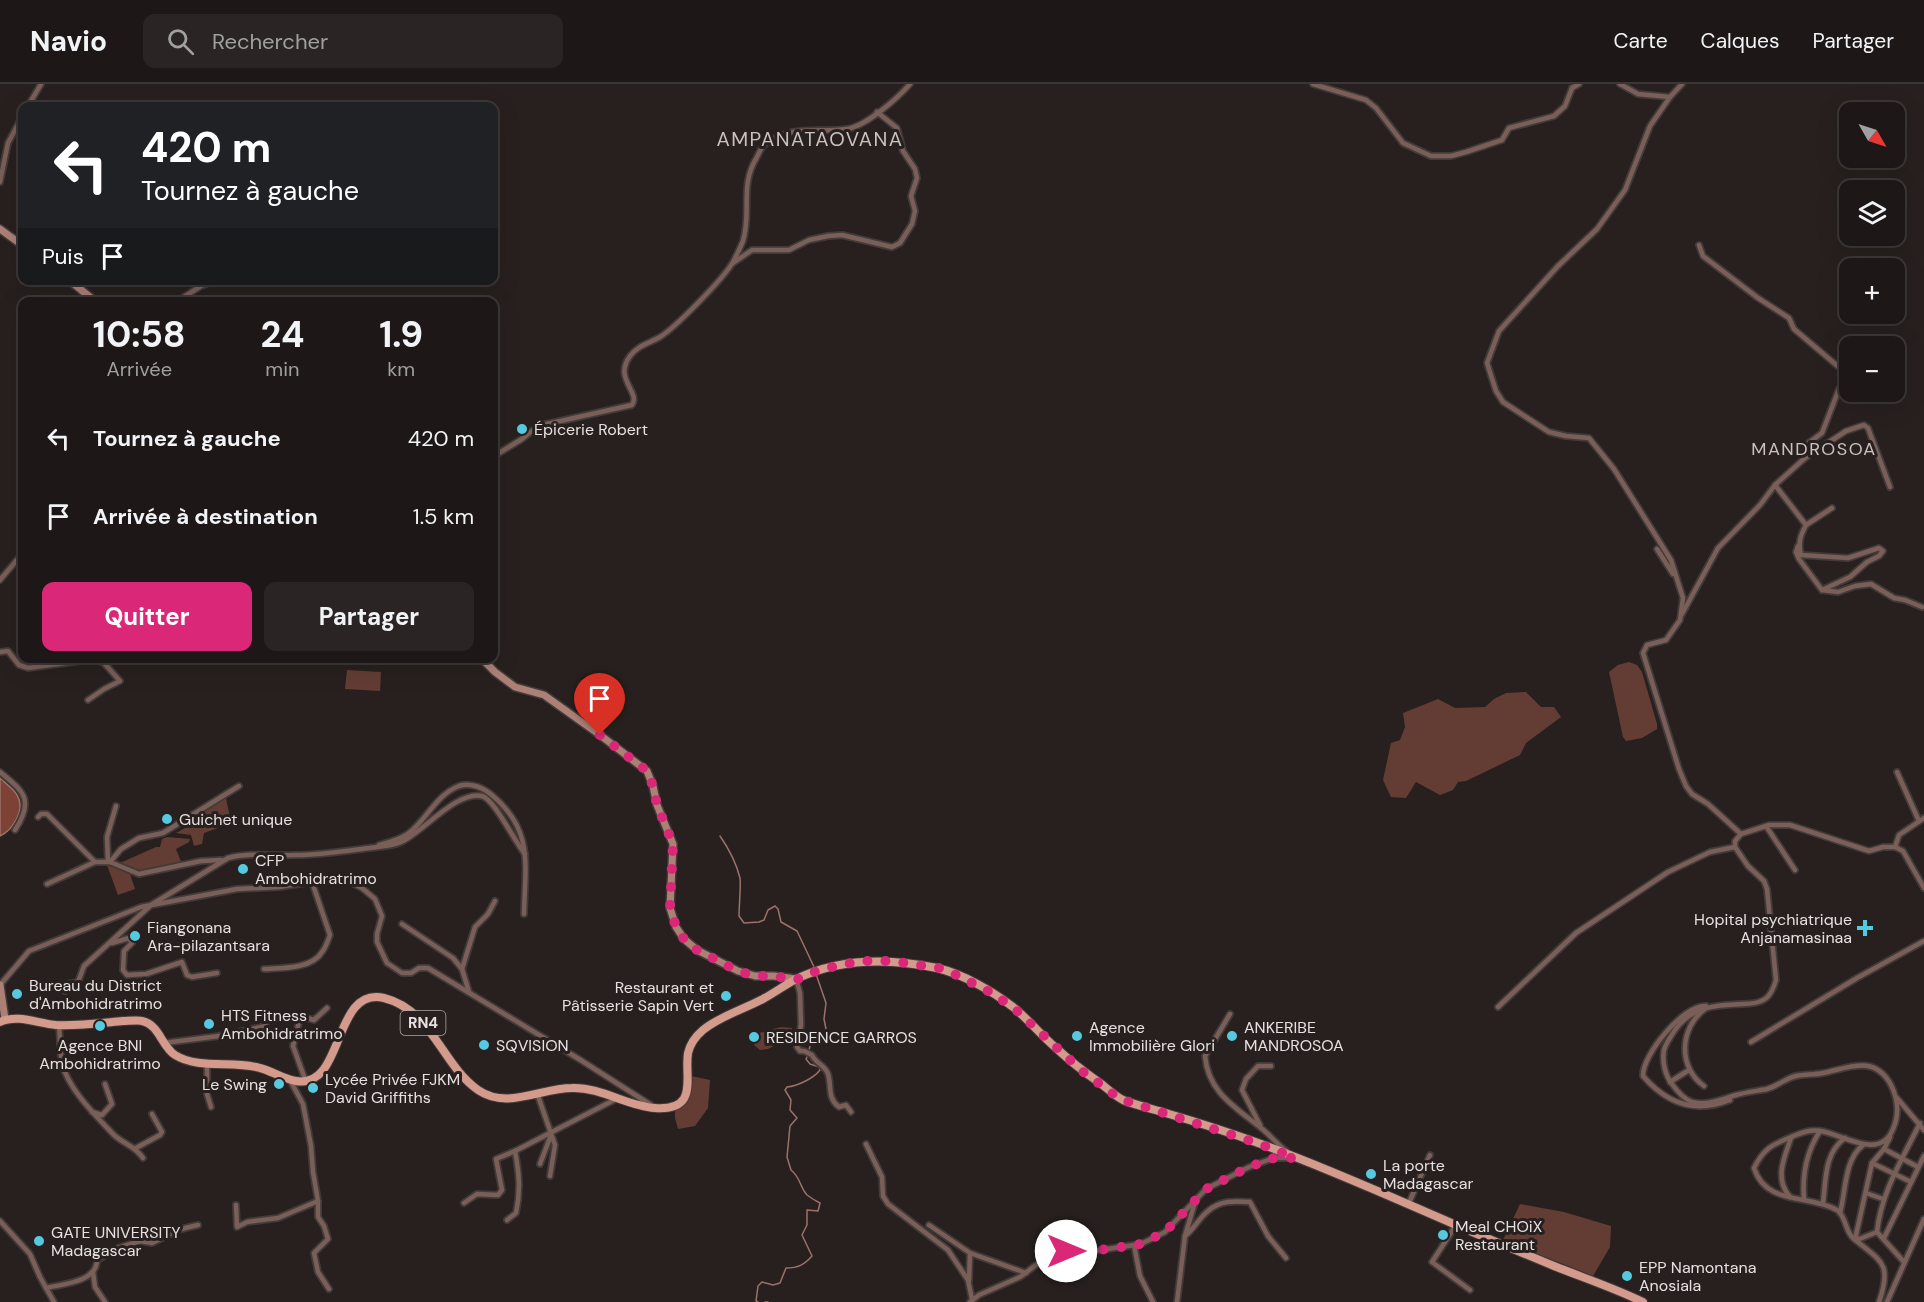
<!DOCTYPE html>
<html lang="fr">
<meta charset="utf-8">
<style>
:root{--surface:#1d1817;--page:#2a2524;--text:#f1f3f6;--muted:#a0a0a1;--line:#3b3736;--accent:#db2777}
body{margin:0;font-family:"DM Sans",sans-serif;background:var(--page);color:var(--text);height:100vh;display:flex;flex-direction:column;font-size:22px;white-space:nowrap}
*{box-sizing:border-box;margin:0}
p{font-size:20px;color:var(--muted)}
.icon{flex:none;width:33px;height:33px;fill:none;stroke:currentColor;stroke-width:2;stroke-linecap:round;stroke-linejoin:round}
.map{position:relative;flex:1;overflow:hidden}
.panel{position:absolute;left:18px;top:213px;width:480px;height:366px;display:flex;flex-direction:column;background:var(--surface);border-radius:12px;box-shadow:0 6px 24px #0002,0 0 0 2px var(--line)}
.panel>*{flex:none}
.hud{position:absolute;left:18px;top:18px;width:480px;height:183px;border-radius:12px;box-shadow:0 6px 24px #0002,0 0 0 2px var(--line);background:#202124;color:#fff;overflow:hidden}
.needle{width:39px;rotate:129deg}
.controls{position:absolute;left:1839px;top:18px;display:grid;gap:12px}
.controls a{display:grid;place-items:center;width:66px;height:66px;border-radius:12px;background:var(--surface);box-shadow:0 6px 24px #0002,0 0 0 2px var(--line);font-size:30px}
.pin{position:absolute;display:grid;place-items:center;width:51px;height:51px;color:#fff;margin:-62px -26px;border-radius:50% 50% 50% 0;rotate:-45deg;box-shadow:0 0 6px #0007}
.pin .icon{rotate:45deg}
.me{position:absolute;width:66px;margin:-33px;rotate:90deg;stroke-linejoin:round;filter:drop-shadow(0 0 4px #0008)}
.turn{display:flex;align-items:center;gap:21px;height:126px;padding:0 24px;font-size:27px}
.turn .icon{width:78px;height:78px;stroke-width:2.5}
.turn b{display:block;font-size:42px;line-height:51px}
.then{display:flex;align-items:center;height:57px;padding:0 24px;background:#0003;gap:12px;font-size:22px}
.eta{display:flex;justify-content:space-evenly;align-items:center;height:102px;text-align:center}
.eta b{font-size:36px;font-weight:700;line-height:42px}
.button{display:flex;gap:12px;margin-top:auto;padding:12px 24px}
.button a{flex:1;height:69px;border-radius:12px;background:var(--accent);color:#fff;font-size:24px;font-weight:700;line-height:69px;text-align:center}
.button a+a{background:var(--page);color:var(--text)}
ul{padding:0;list-style:none}
li{display:flex;align-items:center;gap:18px;height:78px;padding:0 24px}
li div{flex:1}
li b{display:block;font-size:22px}
li em{font-style:normal}
header{display:flex;align-items:center;gap:36px;box-sizing:border-box;height:84px;padding:0 30px;background:var(--surface);border-bottom:2px solid var(--line)}
header strong{font-size:28px}
nav{display:flex;gap:33px;margin-inline-start:auto;font-size:21px}
.search{width:420px;height:54px;background:var(--page);display:flex;align-items:center;gap:15px;box-sizing:border-box;padding:0 21px;border-radius:12px;color:var(--muted);font-size:22px}
.map>svg:first-child{display:block}
.green{fill:#633d34}
.water{fill:#7d4235;stroke:#9c7268;stroke-width:1.5}
.lines{fill:none;stroke-linecap:round;stroke-linejoin:round}
.stream{stroke:#9c7268;stroke-width:1.5}
.street-casing{stroke:#423b3a;stroke-width:8}
.secondary-casing{stroke:#423b3a;stroke-width:10}
.primary-casing{stroke:#423b3a;stroke-width:10}
.street{stroke:#7a5e58;stroke-width:4.5}
.secondary{stroke:#ad8076;stroke-width:7}
.primary{stroke:#d49a8c;stroke-width:8}
.route{stroke:#db2777;stroke-width:10;stroke-dasharray:0 18}
.poi-dot{fill:#56c9e1;stroke:#27201f;stroke-width:2}
.labels{text-anchor:middle;dominant-baseline:central;stroke-width:6;stroke-linejoin:round;paint-order:stroke}
.shield{fill:#27201f;stroke:#ada7a6;stroke-width:1.5}
.shield-label{font-size:15px;font-weight:bold;fill:#e6e1e0}
.poi-label{font-size:16px;fill:#e6e1e0;stroke:#27201f;text-anchor:start}
.neighbourhood-label{font-size:18px;letter-spacing:1.5px;fill:#cbc2bf;stroke:#27201f}
.quarter-label{font-size:20px;letter-spacing:1.5px;fill:#cbc2bf;stroke:#27201f}
</style>
<header>
<strong>Navio</strong>
<div class="search"><svg class="icon" aria-label="search" viewBox="0 0 24 24"><circle cx="10" cy="10" r="6"/><path d="M15 15l6 6"/></svg>Rechercher</div>
<nav><a>Carte</a><a>Calques</a><a>Partager</a></nav>
</header>
<div class="map">
<svg width="1924" height="1218" viewBox="0 0 1924 1218">
<rect width="100%" height="100%" fill="#27201f"/>
<g class="green">
<polygon points="1629,578 1637,581 1642,588 1657,640 1657,645 1642,654 1626,657 1623,653 1609,588 1618,581"/>
<polygon points="347,586 381,588 380,607 345,605"/>
<polygon points="1526,608 1541,623 1554,623 1561,633 1526,659 1520,671 1466,697 1458,698 1453,706 1440,711 1416,698 1406,714 1391,713 1383,696 1391,659 1400,656 1405,643 1403,629 1438,615 1455,624 1485,623 1494,615 1506,609"/>
<polygon points="226,714 230,734 221,736 218,744 204,749 202,760 194,762 191,751 176,749 187,743 184,737"/>
<path d="M167,753L190,755L189,758L176,765L182,780C160,785 140,792 120,779L156,763H160L162,755Z"/>
<polygon points="112,780 130,790 135,805 118,811 107,781"/>
<polygon points="781,943 792,944 789,954 768,965 760,966 754,961 759,949"/>
<polygon points="691,992 710,996 708,1024 695,1042 678,1045 675,1034 675,1021 681,1016"/>
<polygon points="1520,1120 1564,1128 1611,1142 1610,1163 1593,1192 1503,1156"/>
</g>
<path class="water" d="M0,694C5,699 14,705 17,711C26,725 13,746 0,752Z"/>
<g class="lines">
<g class="stream">
<path d="M720,752C729,765 736,778 740,794C741,801 739,823 739,832L744,839L759,838L764,836L768,826L775,822L778,825L781,838L797,847L815,885"/>
<polyline points="809,967 812,950 823,949 826,945 824,935 826,919 816,890"/>
<path d="M758,1218L756,1217L758,1202L762,1198L773,1201L780,1199L786,1184C798,1184 804,1181 812,1172L802,1151L807,1141V1126L818,1127L820,1119C816,1117 811,1114 807,1111C799,1102 801,1094 791,1086L787,1073L790,1042L797,1034L790,1026L791,1016L785,1006L787,1003C797,1002 813,995 820,986L819,983L810,980L806,975L808,971"/>
<polyline points="765,1218 768,1218"/>
</g>
<defs>
<g id="street">
<polyline points="1313,0 1366,16 1376,24 1403,59 1431,72 1451,72 1466,68 1502,56 1509,44 1554,32 1565,22 1572,4 1579,0"/>
<polyline points="1620,0 1638,10 1670,13"/>
<polyline points="1682,0 1670,13 1650,42 1625,106 1597,145 1558,182 1499,247 1487,279 1496,307 1503,318 1549,348 1566,352 1589,354 1614,385 1671,476 1683,514 1680,536 1666,556 1647,561 1643,569 1679,685 1686,702 1692,710 1708,720 1741,750 1769,741 1790,741 1869,767 1883,763 1895,763 1903,767 1924,804"/>
<polyline points="28,22 41,0"/>
<polyline points="0,98 8,59 22,33"/>
<polyline points="1699,161 1703,172 1758,214 1789,234 1794,245 1847,290 1846,297 1839,305 1822,349 1806,361 1805,374"/>
<polyline points="733,179 752,166 789,166 809,156 828,152 842,151 892,163 900,159 912,140 915,127 911,112 917,94 915,85 903,67 897,44 877,28"/>
<polyline points="176,218 201,202 216,196"/>
<path d="M494,372L522,355L538,342L632,321C641,308 613,295 630,272C638,261 650,259 660,253C676,243 724,194 733,178C737,171 740,164 743,157C752,128 739,102 757,73C759,69 761,64 764,61C789,40 819,49 847,45C866,42 898,14 910,0"/>
<path d="M1775,401L1806,441C1800,452 1798,459 1801,471L1848,474L1879,464L1883,467L1879,472L1867,478L1850,493L1822,506L1838,508L1855,502L1871,500L1894,514L1905,516L1922,523"/>
<polyline points="1806,441 1832,424"/>
<polyline points="1798,462 1796,468 1799,475 1822,506"/>
<polyline points="1657,465 1673,490"/>
<polyline points="0,496 22,470"/>
<polyline points="1682,530 1718,464 1760,421 1775,401 1805,374 1846,347 1864,341 1868,344 1890,403"/>
<polyline points="0,568 8,567 19,581 28,584 94,575 104,579 120,597 104,605 88,616"/>
<path d="M0,688C25,708 34,717 15,746"/>
<polyline points="1897,688 1919,737"/>
<polyline points="38,733 41,730 47,730 95,778"/>
<polyline points="1766,742 1795,786"/>
<path d="M379,761C389,758 400,756 409,749C426,736 437,710 459,702C471,698 484,704 493,712C534,747 525,781 524,830"/>
<path d="M1735,763L1748,782L1764,797L1767,805L1776,896C1774,903 1771,911 1765,915C1759,919 1750,920 1743,920C1716,921 1692,922 1675,946C1671,952 1666,959 1664,966C1662,978 1665,991 1672,1000C1677,1007 1684,1015 1692,1018C1707,1022 1722,1015 1736,1011C1747,1008 1757,1007 1767,1005C1778,1002 1786,994 1796,992C1805,990 1814,991 1823,989C1849,984 1874,970 1891,1001C1898,1015 1900,1029 1893,1045C1880,1077 1844,1051 1821,1047C1810,1045 1801,1049 1791,1053C1772,1061 1764,1064 1754,1084C1766,1122 1809,1110 1837,1126C1846,1132 1845,1147 1853,1154C1880,1177 1893,1178 1879,1218"/>
<polyline points="1895,763 1899,751 1924,734"/>
<polyline points="108,778 107,753 116,722"/>
<polyline points="110,778 121,765 139,754 163,749 239,702"/>
<polyline points="47,800 95,778 110,778 139,790 201,777 221,776"/>
<polyline points="402,840 453,874 462,885 469,908"/>
<polyline points="112,859 129,854 132,859 124,867 123,886 127,891 146,890 182,878 187,891 192,893 217,889"/>
<path d="M264,885C282,884 312,885 322,868C326,863 328,856 330,851L312,798"/>
<polyline points="462,885 475,843 488,830 495,817"/>
<path d="M796,895L800,909L801,941L797,963L800,967H804L812,971C815,979 825,981 828,990C832,1003 827,1014 839,1023L846,1021L851,1028"/>
<polyline points="0,901 29,867 141,823 237,805 279,803 312,798 348,797 362,804 375,815 382,832 377,850 377,858 387,879 402,889 411,889 419,884 428,884 579,975 651,1021"/>
<path d="M65,907L68,900L78,898L84,882L151,821L228,774C250,768 274,772 296,771C320,771 345,767 369,764C380,762 390,763 401,758C422,749 457,706 482,712C495,716 514,757 525,770"/>
<path d="M1706,922C1684,920 1642,971 1643,992C1667,1020 1695,1030 1730,1016"/>
<polyline points="1498,923 1576,849 1668,788 1710,768 1735,763 1735,757 1741,750"/>
<path d="M1230,930L1205,972C1208,1008 1235,1023 1261,1044C1270,1051 1277,1060 1286,1067"/>
<path d="M59,941C60,953 60,967 62,979C68,1005 96,1032 114,1051C125,1061 134,1061 143,1074"/>
<polyline points="1751,958 1857,894 1924,857"/>
<polyline points="164,959 219,952 266,942"/>
<polyline points="207,979 207,1010 211,1023"/>
<polyline points="290,996 303,1020 311,1062 313,1088 318,1117 318,1133 324,1142 328,1155 314,1169 318,1188 329,1205"/>
<polyline points="306,998 293,962 299,938 307,934 314,936 327,924"/>
<polyline points="1670,998 1689,986"/>
<path d="M1704,1002C1678,984 1679,944 1705,925"/>
<polyline points="537,1009 555,1061 550,1092"/>
<polyline points="1897,1014 1924,1046"/>
<polyline points="92,1028 102,1031 112,1020 105,1000"/>
<polyline points="1260,1041 1242,1006 1246,995 1258,982 1271,982"/>
<polyline points="866,1060 882,1093 883,1112 888,1120 948,1166 968,1196 972,1215"/>
<polyline points="136,1064 160,1051 162,1048 152,1030"/>
<polyline points="1884,1065 1918,1083"/>
<polyline points="1872,1079 1911,1098"/>
<polyline points="540,1080 551,1051"/>
<polyline points="1866,1109 1883,1115"/>
<path d="M1790,1113C1774,1095 1784,1074 1791,1054"/>
<path d="M1804,1116C1802,1091 1806,1068 1820,1047"/>
<polyline points="464,1119 477,1110 498,1111 502,1106 496,1075 515,1067 618,1014"/>
<path d="M1823,1119C1826,1096 1824,1069 1845,1054"/>
<polyline points="236,1121 237,1143 247,1138 278,1134 318,1117"/>
<polyline points="1408,1121 1430,1071"/>
<path d="M1840,1129C1846,1107 1844,1076 1863,1061"/>
<path d="M507,1136L516,1129C521,1106 519,1089 515,1067"/>
<polyline points="0,1137 30,1170 40,1193 54,1218"/>
<polyline points="929,1141 970,1169 1026,1189"/>
<polyline points="1456,1141 1432,1178 1470,1206"/>
<polyline points="1877,1148 1857,1156 1856,1151 1872,1079 1884,1065 1890,1053"/>
<path d="M1185,1152C1194,1145 1199,1134 1208,1127C1220,1116 1235,1117 1250,1118L1268,1152L1286,1174"/>
<polyline points="1884,1154 1924,1072"/>
<polyline points="1134,1161 1140,1192 1153,1218"/>
<path d="M1904,1178L1877,1148C1881,1108 1903,1074 1920,1039"/>
<polyline points="93,1188 95,1203 105,1218"/>
<polyline points="969,1196 970,1169"/>
<path d="M46,1204C63,1200 97,1198 97,1176L118,1164L140,1157L152,1159L181,1145L198,1141"/>
<polyline points="970,1218 979,1211 1020,1193 1036,1181 1066,1167 1074,1165 1094,1167 1141,1160 1165,1148 1206,1105 1249,1083 1274,1074 1292,1074"/>
<polyline points="1177,1218 1185,1152 1195,1118"/>
<polyline points="1887,1218 1924,1135"/>
</g>
<g id="secondary">
<polyline points="0,145 22,161"/>
<polyline points="69,196 96,218"/>
<polyline points="481,574 495,588 515,603 544,611 600,651 647,687 653,702 657,721 673,760 670,824 676,843 684,855 697,866 738,887 755,892 774,892 796,895"/>
<polyline points="0,901 5,935"/>
</g>
<path id="primary" d="M0,938C17,930 37,939 56,941C78,942 101,939 123,937C127,937 139,936 142,937C160,941 161,962 175,971C199,986 233,976 260,984C272,987 283,995 296,997C345,1006 332,902 384,914C432,926 442,981 478,1006C507,1026 541,1004 572,1004C601,1003 627,1022 655,1024C700,1027 684,993 688,969C690,960 696,952 703,946C720,932 744,925 763,915C774,909 785,901 796,895C840,874 890,874 937,884C963,890 992,907 1013,923C1028,935 1041,951 1055,963C1070,977 1084,988 1100,999C1108,1005 1115,1012 1123,1016C1138,1022 1154,1025 1169,1030C1200,1039 1231,1049 1261,1060C1327,1084 1391,1113 1456,1141C1488,1155 1521,1168 1554,1182C1584,1194 1614,1204 1643,1218"/>
</defs>
<use href="#street" class="street-casing"/>
<use href="#secondary" class="secondary-casing"/>
<use href="#primary" class="primary-casing"/>
<use href="#street" class="street"/>
<use href="#secondary" class="secondary"/>
<use href="#primary" class="primary"/>
</g>
<g class="lines">
<polyline class="route" points="600,651 647,687 653,702 657,721 673,760 670,824 676,843 684,855 697,866 738,887 755,892 774,892 796,896 819,886 841,881 862,877 891,877 939,884 952,889 990,908 1014,924 1082,987 1120,1015 1260,1060 1295,1074 1274,1074 1249,1083 1206,1105 1165,1148 1141,1160 1094,1167 1074,1165 1066,1167"/>
</g>
<g class="poi-dot">
<circle cx="522" cy="345" r="6"/>
<circle cx="167" cy="735" r="6"/>
<circle cx="243" cy="785" r="6"/>
<path d="M1862 835h6v6h6v6h-6v6h-6v-6h-6v-6h6z"/>
<circle cx="135" cy="852" r="6"/>
<circle cx="17" cy="910" r="6"/>
<circle cx="726" cy="912" r="6"/>
<circle cx="209" cy="940" r="6"/>
<circle cx="100" cy="942" r="6"/>
<circle cx="1077" cy="952" r="6"/>
<circle cx="1232" cy="952" r="6"/>
<circle cx="754" cy="953" r="6"/>
<circle cx="484" cy="961" r="6"/>
<circle cx="279" cy="1000" r="6"/>
<circle cx="313" cy="1004" r="6"/>
<circle cx="1371" cy="1090" r="6"/>
<circle cx="1443" cy="1151" r="6"/>
<circle cx="39" cy="1157" r="6"/>
<circle cx="1627" cy="1192" r="6"/>
</g>
<g class="labels">
<rect class="shield" x="400.5" y="927" width="45" height="24" rx="4.5"/>
<g class="shield-label">
<text x="423" y="939">RN4</text>
</g>
<g class="poi-label">
<text x="534" y="345">Épicerie Robert</text>
<text x="179" y="735">Guichet unique</text>
<text x="255" y="776">CFP<tspan x="255" dy="18">Ambohidratrimo</tspan></text>
<text x="1852" y="835" text-anchor="end">Hopital psychiatrique<tspan x="1852" dy="18">Anjanamasinaa</tspan></text>
<text x="147" y="843">Fiangonana<tspan x="147" dy="18">Ara-pilazantsara</tspan></text>
<text x="29" y="901">Bureau du District<tspan x="29" dy="18">d'Ambohidratrimo</tspan></text>
<text x="714" y="903" text-anchor="end">Restaurant et<tspan x="714" dy="18">Pâtisserie Sapin Vert</tspan></text>
<text x="221" y="931">HTS Fitness<tspan x="221" dy="18">Ambohidratrimo</tspan></text>
<text x="1089" y="943">Agence<tspan x="1089" dy="18">Immobilière Glori</tspan></text>
<text x="1244" y="943">ANKERIBE<tspan x="1244" dy="18">MANDROSOA</tspan></text>
<text x="766" y="953">RESIDENCE GARROS</text>
<text x="100" y="961" text-anchor="middle">Agence BNI<tspan x="100" dy="18">Ambohidratrimo</tspan></text>
<text x="496" y="961">SQVISION</text>
<text x="325" y="995">Lycée Privée FJKM<tspan x="325" dy="18">David Griffiths</tspan></text>
<text x="267" y="1000" text-anchor="end">Le Swing</text>
<text x="1383" y="1081">La porte<tspan x="1383" dy="18">Madagascar</tspan></text>
<text x="1455" y="1142">Meal CHOiX<tspan x="1455" dy="18">Restaurant</tspan></text>
<text x="51" y="1148">GATE UNIVERSITY<tspan x="51" dy="18">Madagascar</tspan></text>
<text x="1639" y="1183">EPP Namontana<tspan x="1639" dy="18">Anosiala</tspan></text>
</g>
<g class="neighbourhood-label">
<text x="1814" y="365">MANDROSOA</text>
</g>
<g class="quarter-label">
<text x="810" y="55">AMPANATAOVANA</text>
</g>
</g>
</svg>
<div class="controls">
<a><svg class="needle" viewBox="-14 -14 28 28"><path d="M0-13l5 13h-10z" fill="#e53935"/><path d="M0 13l5-13h-10z" fill="#a0a0a1"/></svg></a>
<a><svg class="icon" aria-label="layers" viewBox="0 0 24 24"><path d="M12 4l9 5-9 5-9-5zM3 14l9 5 9-5"/></svg></a>
<a>+</a>
<a>−</a>
</div>
<div class="pin" style="left:600px;top:651px;background:#d93025"><svg class="icon" aria-label="arrive" viewBox="0 0 24 24"><path d="M6 21V4h12l-3 4 3 4H6"/></svg></div>
<svg class="me" style="left:1066px;top:1167px" viewBox="-20 -20 40 40"><circle r="19" fill="#fff"/><path d="M0-13L10 11 0 6-10 11z" fill="#db2777"/></svg>
<div class="hud">
<div class="turn"><svg class="icon" aria-label="left" viewBox="0 0 24 24"><path d="M17 20v-9H6M10 6l-5 5 5 5"/></svg><div><b>420 m</b>Tournez à gauche</div></div>
<div class="then">Puis<svg class="icon" aria-label="arrive" viewBox="0 0 24 24"><path d="M6 21V4h12l-3 4 3 4H6"/></svg></div>
</div>
<section class="panel">
<div class="eta">
<div><b>10:58</b><p>Arrivée</p></div>
<div><b>24</b><p>min</p></div>
<div><b>1.9</b><p>km</p></div>
</div>
<ul>
<li><svg class="icon" aria-label="left" viewBox="0 0 24 24"><path d="M17 20v-9H6M10 6l-5 5 5 5"/></svg><div><b>Tournez à gauche</b></div><em>420 m</em></li>
<li><svg class="icon" aria-label="arrive" viewBox="0 0 24 24"><path d="M6 21V4h12l-3 4 3 4H6"/></svg><div><b>Arrivée à destination</b></div><em>1.5 km</em></li>
</ul>
<div class="button"><a>Quitter</a><a>Partager</a></div>
</section>
</div>
